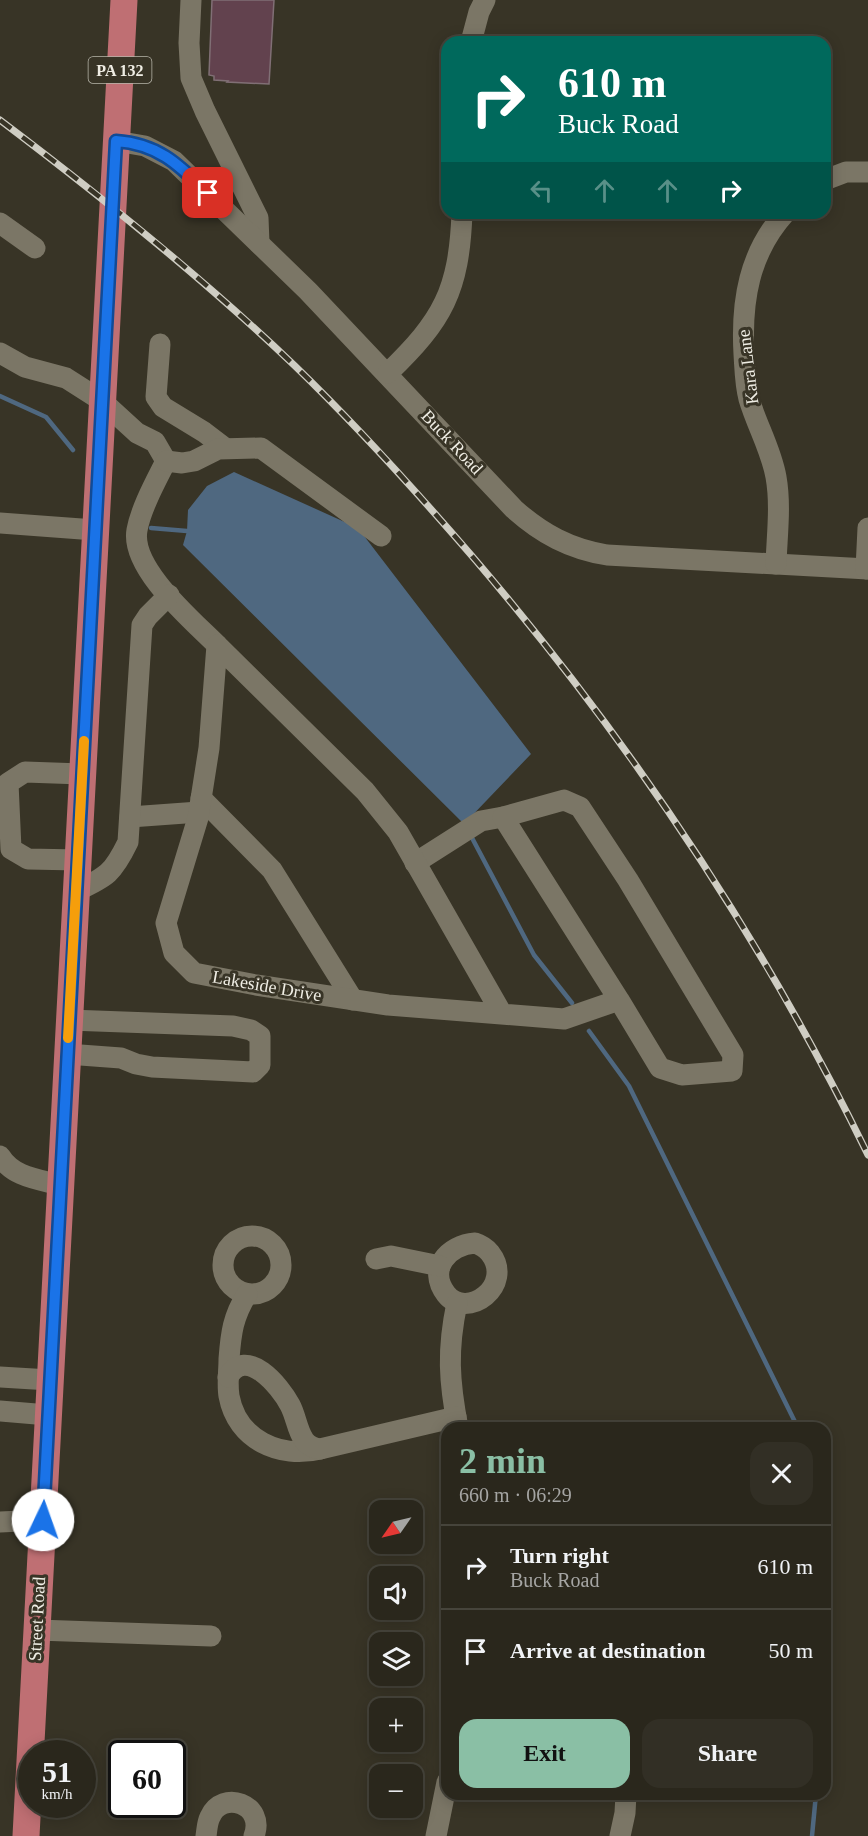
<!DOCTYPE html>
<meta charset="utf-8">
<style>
:root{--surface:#2a271c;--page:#322f25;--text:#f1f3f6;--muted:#a5a5a3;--line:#46443b;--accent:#8abfa5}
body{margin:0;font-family:"Times New Roman",serif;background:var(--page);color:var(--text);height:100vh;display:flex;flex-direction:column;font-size:22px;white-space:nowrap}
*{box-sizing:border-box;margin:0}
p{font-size:20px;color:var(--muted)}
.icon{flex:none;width:33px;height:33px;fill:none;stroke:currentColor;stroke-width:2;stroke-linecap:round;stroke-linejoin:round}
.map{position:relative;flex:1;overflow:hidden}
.drawer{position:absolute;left:441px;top:1422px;width:390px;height:378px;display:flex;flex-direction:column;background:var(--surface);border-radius:18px;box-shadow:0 3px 15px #0003,0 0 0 2px var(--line)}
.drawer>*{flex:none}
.banner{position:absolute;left:441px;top:36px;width:390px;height:183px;border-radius:18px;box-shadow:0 3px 15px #0003,0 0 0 2px var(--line);background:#00695c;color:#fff;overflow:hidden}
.needle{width:39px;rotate:236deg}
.buttons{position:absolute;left:369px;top:1500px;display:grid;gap:12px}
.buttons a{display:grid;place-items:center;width:54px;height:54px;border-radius:12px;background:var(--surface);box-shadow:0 3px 15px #0003,0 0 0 2px var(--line);font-size:30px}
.speed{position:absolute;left:18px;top:1740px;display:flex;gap:12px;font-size:30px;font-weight:700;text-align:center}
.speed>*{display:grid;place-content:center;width:78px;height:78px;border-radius:50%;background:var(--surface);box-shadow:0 3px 15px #0003,0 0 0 2px var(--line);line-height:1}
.speed small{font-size:15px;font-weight:400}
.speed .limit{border:3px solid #111;border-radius:9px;background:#fff;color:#111}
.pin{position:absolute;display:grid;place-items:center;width:51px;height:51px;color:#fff;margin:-26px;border-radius:12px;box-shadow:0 3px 9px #0006}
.me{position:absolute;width:66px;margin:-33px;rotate:3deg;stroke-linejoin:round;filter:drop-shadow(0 0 4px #0008)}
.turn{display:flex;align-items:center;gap:21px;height:126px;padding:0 18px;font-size:27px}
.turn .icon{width:78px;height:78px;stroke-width:2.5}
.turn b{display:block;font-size:42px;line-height:51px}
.lanes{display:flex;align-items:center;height:57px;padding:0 18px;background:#0003;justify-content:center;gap:30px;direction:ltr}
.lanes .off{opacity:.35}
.round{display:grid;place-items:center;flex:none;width:63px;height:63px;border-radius:18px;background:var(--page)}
.summary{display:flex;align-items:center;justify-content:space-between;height:102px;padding:0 18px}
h1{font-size:36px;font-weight:800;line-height:45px;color:var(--accent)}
.cta{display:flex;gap:12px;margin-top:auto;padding:12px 18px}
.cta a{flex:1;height:69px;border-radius:18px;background:var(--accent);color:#111;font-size:24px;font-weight:800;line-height:69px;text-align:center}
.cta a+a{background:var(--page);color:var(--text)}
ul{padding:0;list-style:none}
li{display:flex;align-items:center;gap:18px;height:84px;padding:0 18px;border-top:2px solid var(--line)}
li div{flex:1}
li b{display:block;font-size:22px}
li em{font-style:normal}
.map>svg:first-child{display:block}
.water{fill:#4f6880}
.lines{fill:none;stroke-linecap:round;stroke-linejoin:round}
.stream{stroke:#4f6880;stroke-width:4.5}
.building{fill:#62424e;stroke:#806f75;stroke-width:1.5}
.minor{stroke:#7b7666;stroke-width:21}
.major{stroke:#bf6f73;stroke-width:27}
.rail-casing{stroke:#cfcdc3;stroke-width:7}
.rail{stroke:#383426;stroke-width:4.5;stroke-dasharray:14;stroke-linecap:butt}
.route-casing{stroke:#114b97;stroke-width:15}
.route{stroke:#1a73e8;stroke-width:10}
.slow{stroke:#f59e0b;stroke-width:10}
.labels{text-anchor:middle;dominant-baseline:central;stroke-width:6;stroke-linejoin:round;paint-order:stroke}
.shield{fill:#383426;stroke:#b8b6ab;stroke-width:1.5}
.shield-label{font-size:16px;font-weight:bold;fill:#efede4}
.street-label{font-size:18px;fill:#efede4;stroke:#383426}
</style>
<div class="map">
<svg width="868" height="1836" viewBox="0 0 868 1836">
<rect width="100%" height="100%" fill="#383426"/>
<polygon class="water" points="234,472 358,528 531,754 464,824 183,545 187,531 188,510 207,486"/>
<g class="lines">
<g class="stream">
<polyline points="0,396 46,417 73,450"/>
<polyline points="151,528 187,531"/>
<polyline points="471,836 534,955 572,1003"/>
<polyline points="589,1031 629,1086 798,1428"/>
<polyline points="825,1648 828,1671 825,1698"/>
<polyline points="812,1836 816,1794"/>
</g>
</g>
<polygon class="building" points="212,0 274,0 269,84 227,82 228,81 214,80 214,76 209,75"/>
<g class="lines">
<g class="minor">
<polyline points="191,0 189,43 191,78 205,111 258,218 259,243"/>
<polyline points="471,42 479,12 485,0"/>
<path d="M116,141L145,146L174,161L308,291L514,509C542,534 570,549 607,555L868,569"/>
<polyline points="825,180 846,172 868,172"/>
<polyline points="0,223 35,248"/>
<polyline points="160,344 156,397 163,407 204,432 225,448"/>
<path d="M0,353L25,367L66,378L102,401L137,433L155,442L166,461C156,481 141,508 137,530C130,568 192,620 217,645"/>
<path d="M388,373C443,320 459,291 462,213"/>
<polyline points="166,461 182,463 194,461 218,449 261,448 381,536"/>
<polyline points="0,523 95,530"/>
<path d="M776,564C777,535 781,505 776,477C771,449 757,426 749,399C745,384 745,369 744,354C741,301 749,253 785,213"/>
<polyline points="866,569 868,528"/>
<polyline points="201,798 272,870 353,1000"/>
<polyline points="130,817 199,812"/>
<polyline points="78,860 28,859 11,849 8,783 25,772 82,774"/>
<polyline points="415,863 481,821 503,817"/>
<path d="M76,891C107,877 113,873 128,842L142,625L148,616L169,595"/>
<polyline points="502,1014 398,832 365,791 217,645 209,748 198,818 166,923 174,953 194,973 256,985 388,1005 564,1019 619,1000 660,1068 682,1075 732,1071 733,1055 628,880 580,807 564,800 503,817 619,1000"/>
<polyline points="67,1054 121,1058 136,1064 152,1067 253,1072 260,1065 260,1036 251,1030 233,1026 69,1020"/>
<path d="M0,1156C13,1177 37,1179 60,1185"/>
<circle cx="252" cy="1265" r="29"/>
<path d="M475,1243C481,1245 486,1248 490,1253C515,1285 467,1321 446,1294C427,1269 448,1245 475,1243Z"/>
<polyline points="376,1259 391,1256 440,1266"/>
<path d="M247,1294C233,1317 231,1332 229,1359C229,1371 227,1384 229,1396C237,1440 280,1459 320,1449"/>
<path d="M457,1303C447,1350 449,1381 458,1428"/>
<polyline points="0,1377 50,1380"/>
<path d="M228,1377C246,1345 280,1386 290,1405C296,1416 297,1430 304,1440C308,1446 313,1448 320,1449L456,1417"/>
<polyline points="0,1411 48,1415"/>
<polyline points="0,1522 43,1520"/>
<polyline points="37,1630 211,1636"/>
<path d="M206,1836C207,1830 207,1823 210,1817C222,1789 266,1804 254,1836"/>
<polyline points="436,1836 447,1782"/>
<polyline points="620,1836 625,1813 626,1794"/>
</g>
<polyline class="major" points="26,1836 124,0"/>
<defs>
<path id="rail" d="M0,120C102,197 202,277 295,366C357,426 415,490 472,556C628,738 763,939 868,1155"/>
</defs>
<use href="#rail" class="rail-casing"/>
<use href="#rail" class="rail"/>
</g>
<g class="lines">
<defs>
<path id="route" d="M43,1520L116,141C159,144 179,165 208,193"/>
</defs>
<use href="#route" class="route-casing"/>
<use href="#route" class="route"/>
<polyline class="slow" points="68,1038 84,741"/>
</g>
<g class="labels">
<rect class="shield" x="88.5" y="57" width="63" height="26" rx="4.5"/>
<g class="shield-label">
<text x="120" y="70">PA 132</text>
</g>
<g class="street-label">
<text transform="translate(748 367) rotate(-97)">Kara Lane</text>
<text transform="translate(452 442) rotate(47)">Buck Road</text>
<text transform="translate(267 986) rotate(10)">Lakeside Drive</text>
<text transform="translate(37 1619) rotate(-87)">Street Road</text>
</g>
</g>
</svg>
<div class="buttons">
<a><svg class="needle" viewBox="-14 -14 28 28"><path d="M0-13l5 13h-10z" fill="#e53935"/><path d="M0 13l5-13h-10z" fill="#a5a5a3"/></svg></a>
<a><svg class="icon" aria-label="sound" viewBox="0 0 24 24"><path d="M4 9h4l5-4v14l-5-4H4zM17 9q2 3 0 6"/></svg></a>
<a><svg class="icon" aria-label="layers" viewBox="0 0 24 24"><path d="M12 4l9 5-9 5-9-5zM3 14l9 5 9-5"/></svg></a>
<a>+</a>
<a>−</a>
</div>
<div class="speed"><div>51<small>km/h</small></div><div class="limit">60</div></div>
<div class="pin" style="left:208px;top:193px;background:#d93025"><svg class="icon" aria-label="arrive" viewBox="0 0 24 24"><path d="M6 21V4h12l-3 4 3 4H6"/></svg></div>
<svg class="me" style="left:43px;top:1520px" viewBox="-20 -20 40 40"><circle r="19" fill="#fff"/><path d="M0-13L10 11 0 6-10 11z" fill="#1a73e8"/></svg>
<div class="banner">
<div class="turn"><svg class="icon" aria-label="right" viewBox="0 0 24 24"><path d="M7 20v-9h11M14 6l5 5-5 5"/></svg><div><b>610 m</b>Buck Road</div></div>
<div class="lanes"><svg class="icon off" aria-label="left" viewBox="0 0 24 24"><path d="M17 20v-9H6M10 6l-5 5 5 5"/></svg><svg class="icon off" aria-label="ahead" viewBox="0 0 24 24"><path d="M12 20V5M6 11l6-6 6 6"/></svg><svg class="icon off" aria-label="ahead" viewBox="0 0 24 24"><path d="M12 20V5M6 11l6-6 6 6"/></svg><svg class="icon" aria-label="right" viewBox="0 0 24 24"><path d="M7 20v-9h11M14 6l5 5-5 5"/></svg></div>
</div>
<section class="drawer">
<div class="summary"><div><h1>2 min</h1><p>660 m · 06:29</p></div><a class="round"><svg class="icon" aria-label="close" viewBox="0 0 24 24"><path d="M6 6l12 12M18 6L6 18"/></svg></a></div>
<ul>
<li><svg class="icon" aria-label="right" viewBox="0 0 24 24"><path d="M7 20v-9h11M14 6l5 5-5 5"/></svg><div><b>Turn right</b><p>Buck Road</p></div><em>610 m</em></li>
<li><svg class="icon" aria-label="arrive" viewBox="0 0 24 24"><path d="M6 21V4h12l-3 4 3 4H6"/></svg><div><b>Arrive at destination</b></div><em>50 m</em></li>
</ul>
<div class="cta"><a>Exit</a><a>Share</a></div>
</section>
</div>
